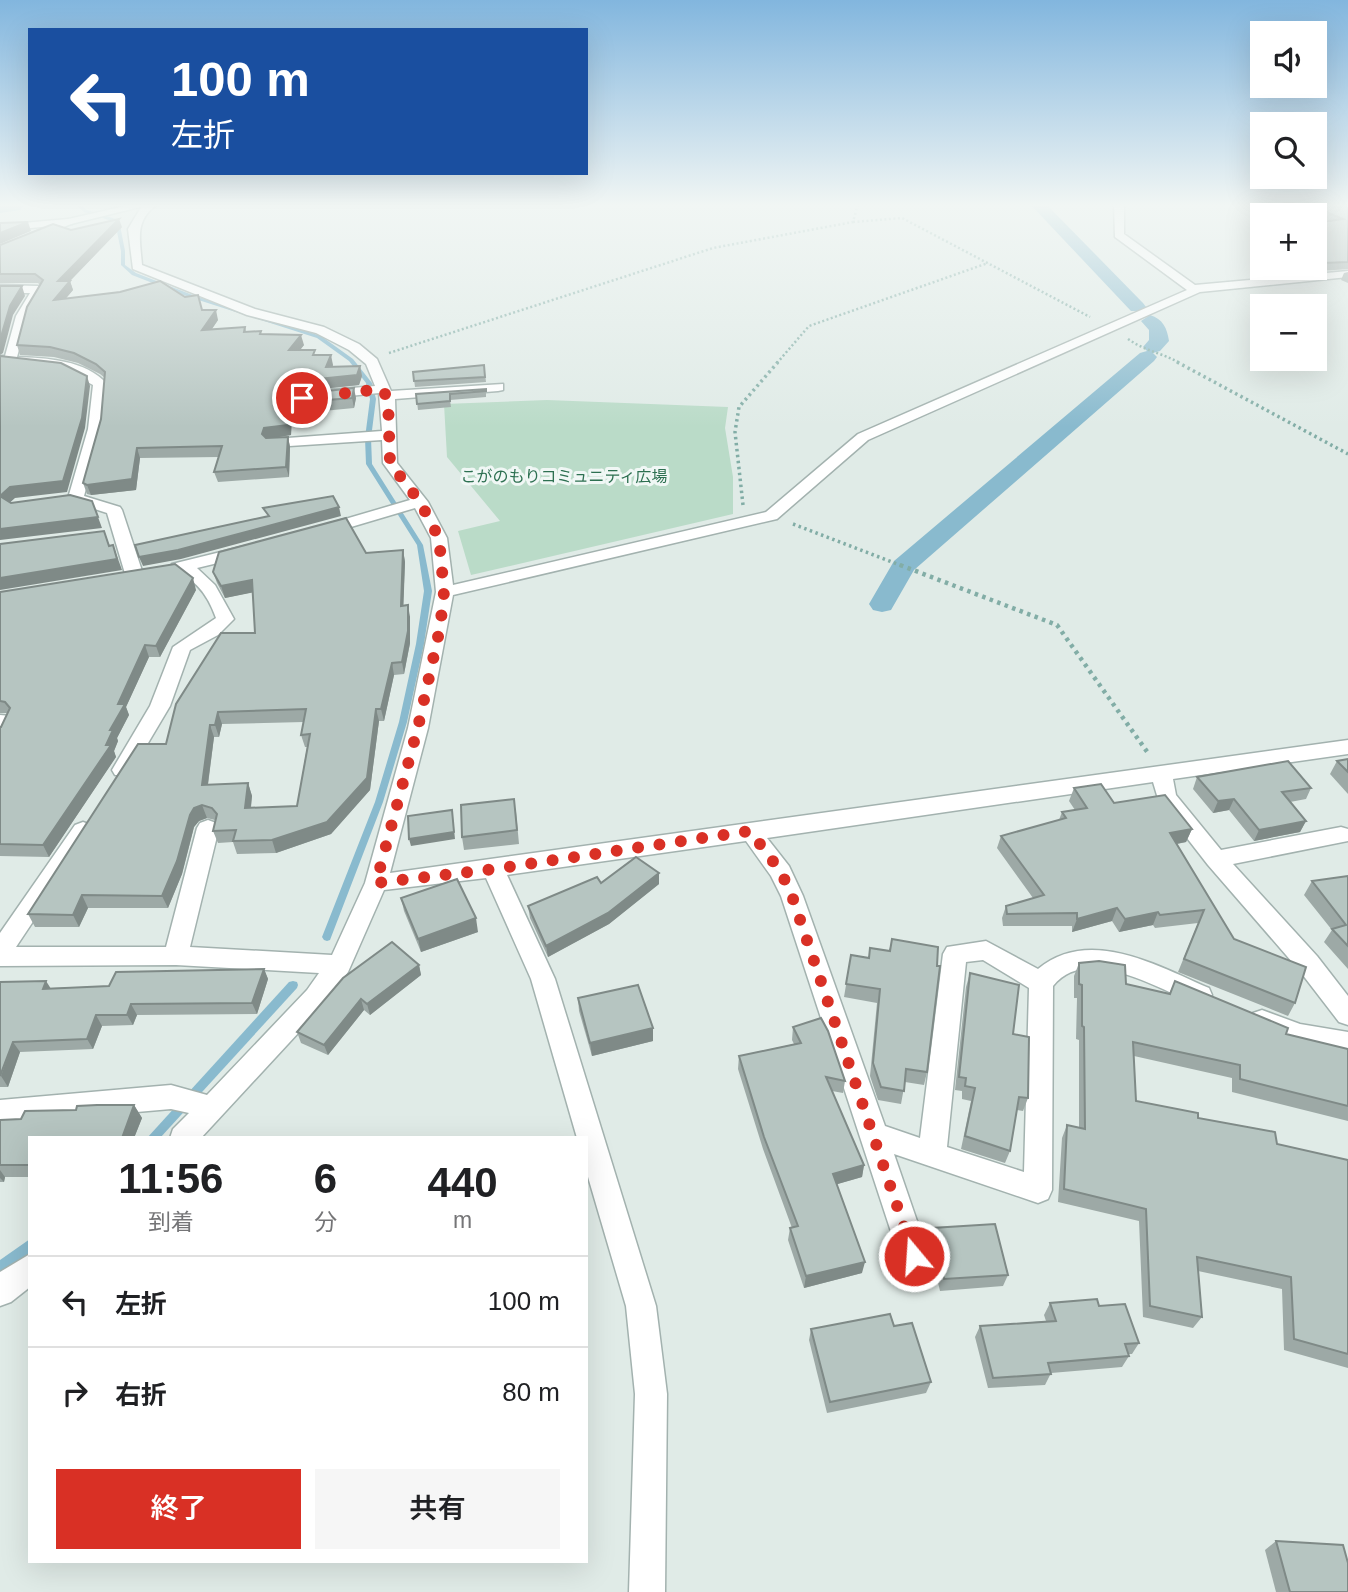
<!DOCTYPE html>
<html lang="ja">
<meta charset="utf-8">
<style>
:root{--surface:#fff;--page:#f6f6f6;--text:#202124;--muted:#757577;--line:#e0e0e0;--accent:#d93025}
body{margin:0;font-family:Arial,"Noto Sans JP",sans-serif;background:var(--page);color:var(--text);height:100vh;display:flex;flex-direction:column;font-size:26px;white-space:nowrap}
*{box-sizing:border-box;margin:0}
p{font-size:23px;color:var(--muted)}
.icon{flex:none;width:38px;height:38px;fill:none;stroke:currentColor;stroke-width:2;stroke-linecap:round;stroke-linejoin:round}
.map{position:relative;flex:1;overflow:hidden}
.drawer{position:absolute;left:28px;top:1136px;width:560px;height:427px;display:flex;flex-direction:column;background:var(--surface);border-radius:0px;box-shadow:0 7px 28px #0002}
.drawer>*{flex:none}
.top-card{position:absolute;left:28px;top:28px;width:560px;height:147px;border-radius:0px;box-shadow:0 7px 28px #0002;background:#1a4fa0;color:#fff;overflow:hidden}
.controls{position:absolute;left:1250px;top:21px;display:grid;gap:14px}
.controls a{display:grid;place-items:center;width:77px;height:77px;border-radius:0px;background:var(--surface);box-shadow:0 7px 28px #0002;font-size:35px}
.pin{position:absolute;display:grid;place-items:center;width:60px;height:60px;color:#fff;margin:-30px;border:4px solid #fff;border-radius:50%;box-shadow:0 2px 7px #0007}
.me{position:absolute;width:77px;margin:-38px;rotate:342deg;stroke-linejoin:round;filter:drop-shadow(0 0 5px #0008)}
.turn{display:flex;align-items:center;gap:24px;height:147px;padding:0 28px;font-size:32px}
.turn .icon{width:91px;height:91px;stroke-width:2.5}
.turn b{display:block;font-size:49px;line-height:60px}
.eta{display:flex;justify-content:space-evenly;align-items:center;height:119px;text-align:center}
.eta b{font-size:42px;font-weight:600;line-height:49px}
.action{display:flex;gap:14px;margin-top:auto;padding:14px 28px}
.action a{flex:1;height:80px;border-radius:0px;background:var(--accent);color:#fff;font-size:28px;font-weight:600;line-height:80px;text-align:center}
.action a+a{background:var(--page);color:var(--text)}
ul{padding:0;list-style:none}
li{display:flex;align-items:center;gap:21px;height:91px;padding:0 28px;border-top:2px solid var(--line)}
li div{flex:1}
li b{display:block;font-size:26px}
li em{font-style:normal}
.map>svg:first-child{display:block}
.green{fill:#badbc8}
.lines{fill:none;stroke-linecap:round;stroke-linejoin:round}
.stream{fill:#89bace;fill-rule:evenodd}
.canal{fill:#89bace;fill-rule:evenodd}
.river{fill:#89bace;fill-rule:evenodd}
.street-casing{stroke:#a3b2af;stroke-width:3}
.secondary-casing{stroke:#9fb6b1;stroke-width:3}
.path-far2{stroke:#82ada6;stroke-width:2.5;stroke-dasharray:2 2.5;stroke-linecap:butt}
.path-far1{stroke:#82ada6;stroke-width:3.5;stroke-dasharray:2.5 3.5;stroke-linecap:butt}
.path{stroke:#82ada6;stroke-width:4.5;stroke-dasharray:3.5 4.5;stroke-linecap:butt}
.street{fill:#fff;fill-rule:evenodd}
.secondary{fill:#fff;fill-rule:evenodd}
.wall{fill:#9da9a6;fill-rule:evenodd}
.shaded-wall{fill:#7f8a87}
.building{fill:#b6c5c1;stroke:#7f8a87;stroke-width:2;fill-rule:evenodd}
.route{stroke:#d93025;stroke-width:12;stroke-dasharray:0 21.6}
.labels{text-anchor:middle;dominant-baseline:central;stroke-width:6;stroke-linejoin:round;paint-order:stroke}
.far-park-label{font-size:16px;fill:#2d7051;stroke:#f0f7f5}
</style>
<div class="map">
<svg width="1348" height="1592" viewBox="0 0 1348 1592">
<rect width="100%" height="100%" fill="#e0ebe7"/>
<polygon class="green" points="547,400 728,407 725,428 733,477 733,514 471,575 458,531 500,521 447,457 444,404"/>
<g class="lines">
<g class="stream">
<polygon points="75,204 79,204 87,210 119,220 125,251 125,265 136,273 190,294 321,336 353,359 372,383 376,399 371,438 372,464 423,545 432,591 424,644 407,722 383,802 330,940 327,941 324,940 322,937 375,802 399,722 416,644 424,591 417,545 366,464 365,438 370,399 366,383 349,361 317,338 186,296 132,275 121,265 121,251 115,222 84,212"/>
<polygon points="293,981 297,982 298,985 297,988 160,1138 147,1138 289,982"/>
<polygon points="30,1239 30,1253 4,1272 0,1274 0,1260"/>
</g>
<g class="canal">
<polygon points="1030,204 1046,204 1143,303 1146,307 1143,311 1131,311"/>
<path d="M1150,315C1163,319 1167,328 1169,341L1160,351L1153,353L1157,357L1154,361L914,570L891,610L882,612L873,610L869,604L894,561L1140,353L1147,351L1143,347L1149,340V330L1141,321Z"/>
</g>
<polygon class="river" points="0,204 24,204 20,210 0,213"/>
<defs>
<g id="street">
<path d="M143,204H158C134,220 140,239 142,265L255,309L324,327L359,344L377,359L391,391L503,384V390L498,391L395,399L397,463L428,502L447,538L453,585L766,512L858,434L1187,290L1115,237L1114,204H1124V234L1195,285L1348,271V277L1200,292L868,440L777,519L453,595L428,728L390,873L1348,740V754L1173,779L1176,795L1221,850L1341,827L1348,829V841L1233,864L1317,956L1348,996V1025L1339,1022L1299,970L1208,865L1159,802L1153,782L767,838L789,866L803,896L885,1126L920,1138L943,954L947,947L986,941L1038,969C1089,926 1158,966 1209,988L1212,995L1209,1002L1200,1005C1162,992 1088,942 1053,986L1052,1190L1048,1199L1038,1203L894,1154L929,1256L924,1266L914,1270L904,1266L899,1256L781,896L771,876L746,841L507,875L555,979L656,1306L667,1394L665,1592H629L635,1394L626,1306L586,1170V1138H577L531,979L486,878L384,890L348,972L325,1004L201,1138H170L173,1129L189,1113L171,1109L0,1124V1100L171,1085L207,1095L307,990L319,973L176,965L0,966V933L75,825L83,822L91,825L94,830L16,947H166L197,828L200,823L208,820L216,823L219,828L190,947L332,955L365,883L408,728L436,592L431,538L415,508L324,535L316,530L318,527L410,500L383,463L382,440L274,447L267,443L274,439L382,431L379,393L329,398L322,394L329,390L375,386L366,364L349,350L316,333L247,315L133,269L128,229ZM983,960L1029,988L1024,1172L947,1147L966,962Z"/>
<polygon points="68,219 73,222 72,224 0,231 0,225"/>
<path d="M0,285L38,286L44,290L28,316L17,357C47,358 86,360 107,384L102,429L84,496L120,507L122,510L144,577L141,581L135,582L126,577L107,513L70,501L68,498L88,429L93,385L65,370L0,364V356H5L16,316L30,293H0Z"/>
<path d="M245,546L251,547L253,551L251,555L197,568L215,585L234,619L218,635L190,650L170,706L132,770L129,775H115L112,770L150,706L173,647L216,618C208,595 195,577 172,572L170,568L172,564Z"/>
<polygon points="0,715 11,716 14,721 7,736 0,737"/>
<polygon points="1262,1010 1300,1024 1348,1032 1348,1054 1298,1045 1253,1027 1249,1020 1253,1013"/>
<polygon points="30,1254 30,1287 11,1302 0,1306 0,1272"/>
</g>
<polygon id="secondary" points="134,204 152,204 71,224 0,253 0,246 64,220"/>
</defs>
<use href="#street" class="street-casing"/>
<use href="#secondary" class="secondary-casing"/>
<g class="path-far2">
<polyline points="853,222 902,218 1090,317"/>
<path d="M1128,339C1145,351 1162,353 1180,363"/>
<polyline points="389,353 713,248 853,222 858,204"/>
<polyline points="777,363 809,326 988,263"/>
</g>
<g class="path-far1">
<polyline points="1177,362 1348,454"/>
<polyline points="743,505 735,432 739,407 778,362"/>
<polyline points="793,524 905,567"/>
</g>
<polyline class="path" points="900,565 1057,625 1148,753"/>
<use href="#street" class="street"/>
<use href="#secondary" class="secondary"/>
</g>
<g class="wall">
<polygon points="1288,204 1348,204 1348,269 1321,271 1314,268 1314,223 1329,221"/>
<polygon points="122,227 70,281 73,290 66,298 202,310 218,320 212,329 245,327 246,331 262,334 304,345 300,350 317,355 333,365 332,367 360,366 362,376 359,385 302,391 299,393 300,394 356,398 354,408 292,414 291,435 273,438 288,437 290,447 289,477 218,482 214,472 219,457 140,458 136,490 91,495 87,494 83,483 101,419 105,378 100,374 78,363 54,357 20,355 17,345 40,285 38,283 0,283 0,245 71,230"/>
<polygon points="1348,272 1348,283 1341,280 1344,273"/>
<polygon points="484,365 486,382 415,387 413,372"/>
<polygon points="486,389 486,397 450,400 451,407 418,410 416,394"/>
<path d="M403,550L405,562L403,606L410,617V643L404,674L394,675L384,721H379L370,790L331,834L276,853L237,854L233,842L218,843L213,831L215,820L207,818L199,821L194,827L182,874L168,908H88L79,927H35L28,914L255,633L253,592L225,598L217,583L213,572L366,553ZM304,722L301,735L305,747H307L297,806L251,808L252,796L248,783L208,785L214,737H219L222,724Z"/>
<polygon points="196,590 160,657 149,657 126,707 129,715 117,738 118,741 114,751 116,757 49,857 0,856 0,727 1,727 8,713 0,713 0,592"/>
<polygon points="1348,759 1348,794 1330,774 1337,761"/>
<polygon points="1197,777 1311,788 1306,799 1290,802 1306,821 1300,832 1254,841 1229,810 1213,813 1193,789"/>
<polygon points="1074,788 1114,803 1192,829 1186,842 1177,844 1234,939 1295,1003 1288,1016 1178,972 1198,923 1155,928 1153,925 1119,932 1112,921 1072,932 1072,926 1003,926 1002,918 1006,906 1033,898 997,848 1001,836 1059,820 1062,812 1075,810 1069,801"/>
<polygon points="516,812 519,844 464,850 462,837"/>
<polygon points="1348,876 1348,969 1324,942 1332,930 1304,895 1312,881"/>
<polygon points="601,883 659,884 609,924 548,957 530,918 528,906"/>
<polygon points="401,898 478,932 421,952 404,911"/>
<polygon points="892,939 927,1072 924,1085 905,1082 901,1104 878,1100 870,1076 877,1003 844,997 851,955 868,958 889,951"/>
<polygon points="1079,963 1126,984 1169,994 1175,981 1286,1034 1348,1049 1348,1121 1232,1092 1232,1078 1134,1056 1136,1101 1198,1118 1277,1144 1348,1160 1348,1368 1284,1350 1282,1289 1198,1271 1202,1317 1193,1328 1143,1317 1139,1221 1058,1202 1062,1138 1067,1125 1079,1128 1079,1040 1076,1039 1077,998 1074,998 1074,976"/>
<polygon points="419,965 421,975 370,1015 364,1010 328,1055 301,1043 297,1032"/>
<polygon points="264,969 268,979 257,1014 137,1015 133,1025 102,1026 93,1049 20,1052 8,1087 0,1087 0,982 50,988 109,986"/>
<polygon points="970,973 1013,1034 1028,1098 1023,1111 1017,1110 1010,1151 1005,1163 961,1149 971,1101 962,1099 962,1091 955,1090 966,987"/>
<polygon points="578,998 653,1041 592,1056 579,1011"/>
<polygon points="793,1027 845,1081 843,1093 832,1091 864,1165 862,1177 837,1184 862,1273 804,1288 788,1240 790,1228 792,1228 763,1149 738,1069 739,1056 794,1044 792,1040"/>
<polygon points="134,1105 142,1118 134,1138 30,1138 30,1177 5,1177 4,1182 0,1182 0,1120 21,1119 76,1110"/>
<polygon points="932,1228 1008,1275 1003,1286 940,1291 928,1240"/>
<polygon points="1050,1303 1099,1306 1139,1343 1132,1354 1129,1354 1129,1356 1122,1367 1051,1373 1045,1385 988,1388 975,1337 980,1326 1046,1321 1044,1315"/>
<polygon points="894,1326 931,1382 926,1393 827,1413 809,1340 811,1329"/>
<polygon points="1276,1541 1348,1592 1276,1592 1265,1550"/>
</g>
<g class="shaded-wall">
<polygon points="119,219 122,227 70,281 73,290 57,309 54,300 58,281"/>
<polygon points="28,222 31,231 0,244 0,233"/>
<polygon points="22,286 25,296 13,315 3,353 0,355 0,340 10,306"/>
<polygon points="216,310 218,320 205,339 202,330"/>
<polygon points="301,335 304,345 292,360 289,350"/>
<polygon points="331,355 333,365 328,377 326,367"/>
<polygon points="360,366 362,376 359,385 302,391 293,397 290,387 299,381"/>
<polygon points="87,376 90,386 85,428 67,492 15,498 5,507 0,497"/>
<polygon points="354,388 356,398 354,408 352,398"/>
<polygon points="290,403 292,414 291,435 267,439 262,434 264,428"/>
<polygon points="288,437 290,447 289,477 286,467"/>
<polygon points="137,448 140,458 136,490 91,495 87,485"/>
<polygon points="339,507 341,516 181,559 143,566 139,557"/>
<polygon points="98,517 102,528 0,540 0,529"/>
<polygon points="113,545 122,570 0,590 0,578"/>
<polygon points="403,550 405,562 403,618 401,606"/>
<polygon points="193,578 196,590 160,657 156,646"/>
<polygon points="252,580 255,592 225,598 221,586"/>
<polygon points="408,605 410,617 410,643 404,674 402,662"/>
<polygon points="145,645 149,657 126,707 129,715 117,738 118,741 114,751 116,757 49,857 43,845 106,745 118,704"/>
<polygon points="392,663 394,675 384,721 381,709"/>
<polygon points="376,709 379,721 370,790 331,834 276,853 272,840"/>
<polygon points="218,712 222,724 219,737 215,725"/>
<polygon points="210,725 214,737 206,798 202,785"/>
<polygon points="248,783 252,796 249,821 245,808"/>
<polygon points="1234,799 1229,810 1213,813 1218,801"/>
<polygon points="202,805 207,818 199,821 194,827 182,874 168,908 162,896 190,815 194,808"/>
<polygon points="452,810 455,839 411,846 409,839"/>
<polygon points="1306,821 1300,832 1254,841 1259,830"/>
<polygon points="1192,829 1186,842 1165,846 1170,833"/>
<polygon points="659,873 659,884 609,924 548,957 546,946"/>
<polygon points="82,895 88,908 79,927 73,915"/>
<polygon points="1117,908 1112,921 1072,932 1077,919"/>
<polygon points="1158,912 1153,925 1119,932 1125,919"/>
<polygon points="476,918 478,932 421,952 418,939"/>
<polygon points="419,965 421,975 370,1015 367,1004"/>
<polygon points="264,969 268,979 257,1014 252,1003"/>
<polygon points="46,981 53,992 43,989"/>
<polygon points="361,999 364,1010 328,1055 324,1045"/>
<polygon points="131,1004 137,1015 133,1025 127,1015"/>
<polygon points="96,1015 102,1026 93,1049 87,1039"/>
<polygon points="653,1028 653,1041 592,1056 590,1043"/>
<polygon points="13,1042 20,1052 8,1087 1,1076"/>
<polygon points="134,1105 142,1118 134,1138 122,1138"/>
<polygon points="864,1165 862,1177 831,1186 833,1174"/>
<polygon points="0,1170 5,1177 4,1182 0,1178"/>
<polygon points="865,1262 862,1273 804,1288 806,1276"/>
</g>
<g class="building">
<polygon points="1307,204 1348,204 1348,262 1323,263 1314,259 1314,251 1318,251 1314,249 1317,249 1314,247 1314,223 1343,219"/>
<polygon points="119,219 58,281 70,281 54,300 120,292 160,281 185,297 198,295 202,310 216,310 202,330 245,327 244,332 261,331 260,334 301,335 289,350 315,350 313,355 331,355 326,367 360,366 357,375 299,381 290,387 300,394 354,388 352,398 290,403 288,425 264,428 262,434 266,438 288,437 286,467 214,472 222,446 137,448 132,479 87,485 83,483 101,419 105,372 96,364 74,353 50,347 17,345 27,307 43,280 35,274 0,274 0,245 53,224 71,230"/>
<polygon points="28,222 0,233 0,223"/>
<polygon points="0,286 22,286 10,306 0,340"/>
<polygon points="0,356 61,363 87,376 82,418 63,481 10,487 0,496"/>
<polygon points="484,365 485,377 414,381 413,372"/>
<polygon points="486,389 486,391 450,394 450,401 417,404 416,394"/>
<polygon points="70,495 92,501 98,517 0,529 0,496 11,503"/>
<polygon points="333,496 339,507 178,550 139,557 135,545 269,516 263,508"/>
<path d="M346,518L366,553L403,550L401,606L408,605V631L402,662L392,663L381,709H376L367,778L327,822L272,840L233,841L236,830L213,831L217,814L212,808L202,805L194,808L190,815L177,861L162,896L82,895L73,915L28,914L138,744H166L176,704L221,633H255L252,580L221,586L213,572L219,552ZM306,709L301,735L310,734L297,806L245,808L248,783L202,785L210,725H215L218,712Z"/>
<polygon points="104,531 109,546 113,545 117,559 0,578 0,544"/>
<polygon points="175,564 193,578 156,646 145,645 118,704 125,704 110,730 113,730 106,745 111,745 43,845 0,844 0,727 1,727 10,708 5,702 0,701 0,592"/>
<polygon points="1348,759 1348,772 1337,761"/>
<polygon points="1288,761 1311,788 1282,792 1306,821 1259,830 1234,799 1218,801 1197,777"/>
<polygon points="1101,784 1114,803 1165,795 1192,829 1170,833 1234,939 1306,967 1295,1003 1184,959 1204,910 1160,915 1158,912 1125,919 1117,908 1077,919 1077,913 1007,914 1006,906 1044,895 1001,836 1066,818 1062,812 1087,808 1074,788"/>
<polygon points="514,799 517,830 462,837 461,805"/>
<polygon points="452,810 454,832 409,839 408,816"/>
<polygon points="636,857 659,873 608,913 546,946 528,906 597,877 601,883"/>
<polygon points="1348,876 1348,946 1332,929 1346,925 1312,881"/>
<polygon points="457,879 476,918 418,939 401,898"/>
<polygon points="892,939 938,947 937,966 940,966 927,1072 906,1069 904,1091 881,1087 873,1063 880,989 846,984 851,955 869,958 870,948 890,951"/>
<polygon points="392,942 419,965 367,1004 361,999 324,1045 297,1032 343,978"/>
<polygon points="1099,961 1125,965 1126,984 1170,994 1175,981 1288,1028 1286,1034 1348,1049 1348,1106 1240,1079 1240,1065 1133,1042 1136,1101 1198,1113 1198,1118 1275,1132 1277,1144 1348,1160 1348,1354 1294,1339 1291,1277 1197,1257 1202,1317 1150,1306 1146,1209 1064,1189 1067,1125 1085,1129 1084,1027 1082,1026 1082,985 1079,984 1079,963"/>
<polygon points="264,969 252,1003 131,1004 127,1015 96,1015 87,1039 13,1042 0,1076 0,982 46,981 43,989 109,986 116,972"/>
<polygon points="970,973 1019,985 1013,1034 1029,1037 1028,1098 1019,1097 1010,1151 965,1136 975,1088 965,1086 966,1078 959,1077"/>
<polygon points="638,985 653,1028 590,1043 578,998"/>
<polygon points="821,1018 828,1031 845,1081 826,1077 864,1165 833,1174 865,1262 806,1276 790,1228 798,1226 764,1137 739,1056 801,1043 793,1027"/>
<polygon points="97,1105 134,1105 122,1138 30,1138 30,1165 0,1165 0,1120 21,1119 25,1111 76,1110 77,1106"/>
<polygon points="995,1224 1008,1275 944,1279 932,1228"/>
<polygon points="1097,1299 1099,1306 1125,1304 1139,1343 1125,1344 1129,1356 1048,1363 1051,1374 993,1378 980,1326 1056,1321 1050,1303"/>
<polygon points="890,1314 894,1326 912,1323 931,1382 830,1402 811,1329"/>
<polygon points="1276,1541 1343,1545 1348,1563 1348,1592 1290,1592"/>
</g>
<linearGradient id="sky" x2="0" y2="1"><stop stop-color="#82b6de"/><stop offset="0.48" stop-color="#f1f6f4"/><stop offset="1" stop-color="#f1f6f4" stop-opacity="0"/></linearGradient>
<rect width="1348" height="427" fill="url(#sky)"/>
<g class="lines">
<polyline class="route" points="302,398 382,389 388,399 390,463 420,502 439,538 444,592 440,628 418,727 376,883 494,869 750,831 781,872 792,896 914,1256"/>
</g>
<g class="labels">
<g class="far-park-label">
<text x="564" y="476">こがのもりコミュニティ広場</text>
</g>
</g>
</svg>
<div class="controls">
<a><svg class="icon" aria-label="sound" viewBox="0 0 24 24"><path d="M4 9h4l5-4v14l-5-4H4zM17 9q2 3 0 6"/></svg></a>
<a><svg class="icon" aria-label="search" viewBox="0 0 24 24"><circle cx="10" cy="10" r="6"/><path d="M15 15l6 6"/></svg></a>
<a>+</a>
<a>−</a>
</div>
<div class="pin" style="left:302px;top:398px;background:#d93025"><svg class="icon" aria-label="arrive" viewBox="0 0 24 24"><path d="M6 21V4h12l-3 4 3 4H6"/></svg></div>
<svg class="me" style="left:914px;top:1256px" viewBox="-20 -20 40 40"><circle r="17" fill="#d93025" stroke="#fff" stroke-width="3"/><path d="M0-11L8 9 0 5-8 9z" fill="#fff"/></svg>
<div class="top-card">
<div class="turn"><svg class="icon" aria-label="left" viewBox="0 0 24 24"><path d="M17 20v-9H6M10 6l-5 5 5 5"/></svg><div><b>100 m</b>左折</div></div>
</div>
<section class="drawer">
<div class="eta">
<div><b>11:56</b><p>到着</p></div>
<div><b>6</b><p>分</p></div>
<div><b>440</b><p>m</p></div>
</div>
<ul>
<li><svg class="icon" aria-label="left" viewBox="0 0 24 24"><path d="M17 20v-9H6M10 6l-5 5 5 5"/></svg><div><b>左折</b></div><em>100 m</em></li>
<li><svg class="icon" aria-label="right" viewBox="0 0 24 24"><path d="M7 20v-9h11M14 6l5 5-5 5"/></svg><div><b>右折</b></div><em>80 m</em></li>
</ul>
<div class="action"><a>終了</a><a>共有</a></div>
</section>
</div>
